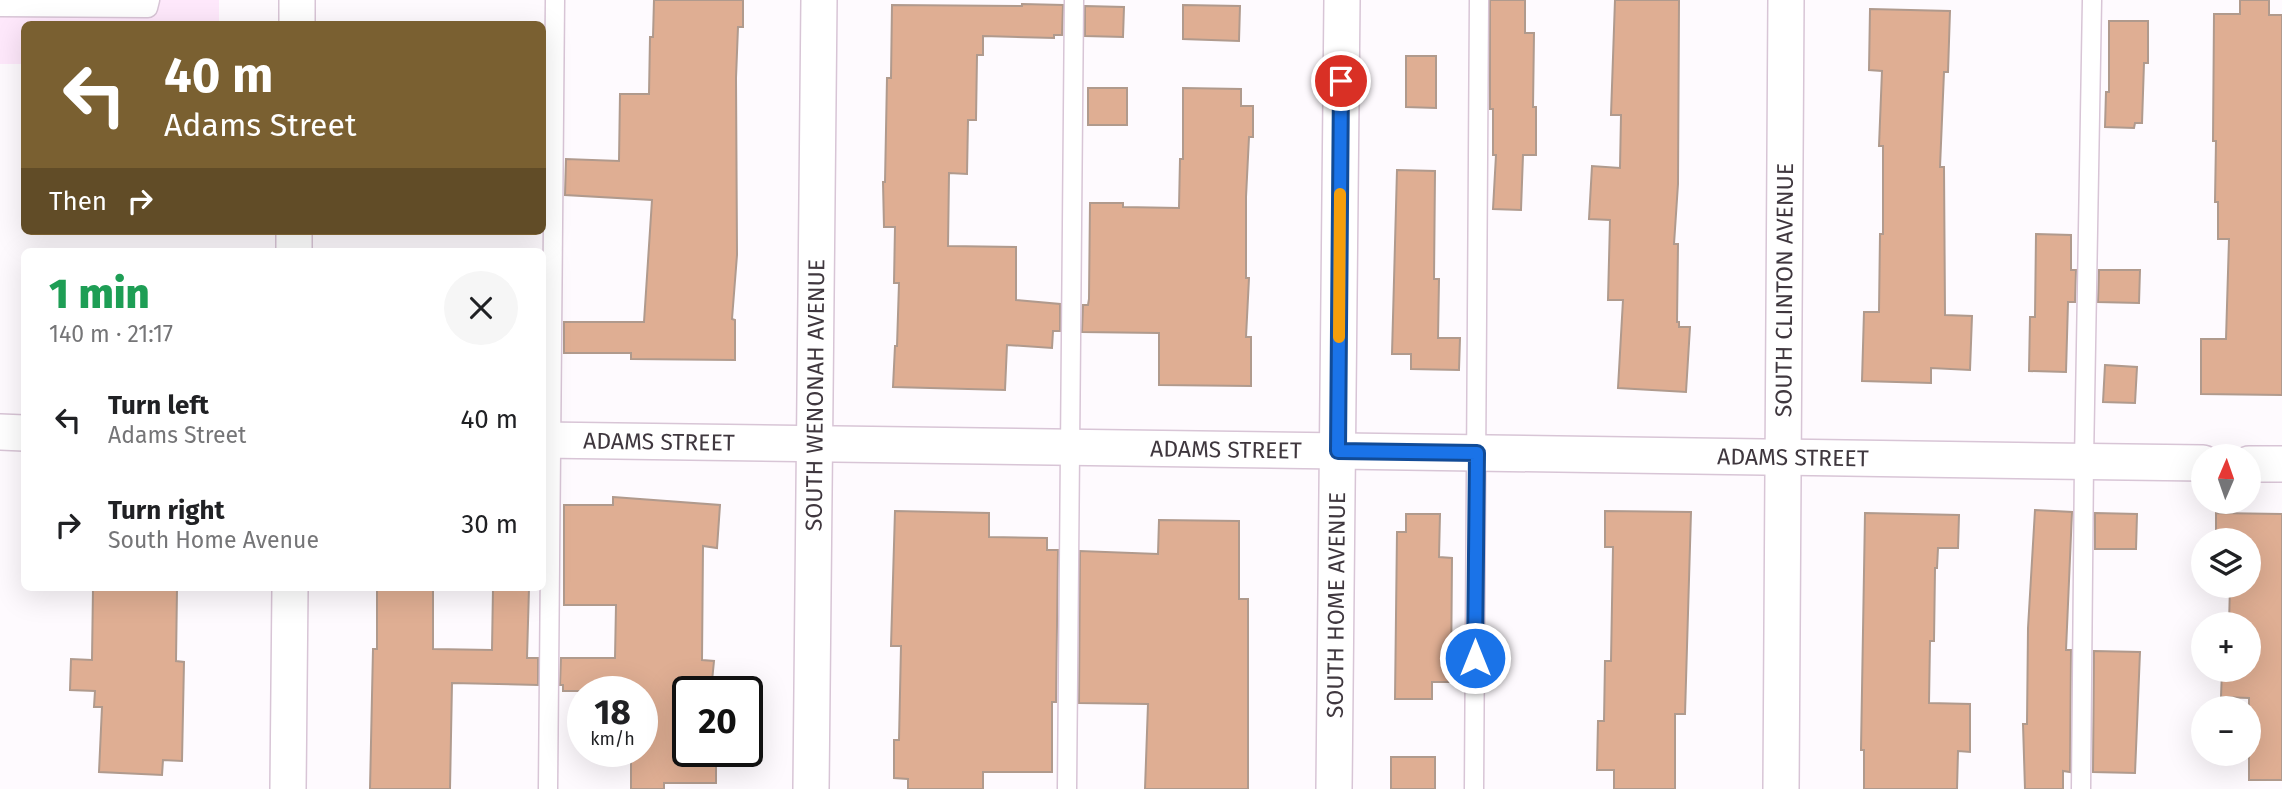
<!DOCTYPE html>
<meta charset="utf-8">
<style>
:root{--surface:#fff;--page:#f6f6f6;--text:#202124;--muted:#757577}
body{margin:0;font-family:"Fira Sans",sans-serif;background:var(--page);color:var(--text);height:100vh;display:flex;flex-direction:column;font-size:26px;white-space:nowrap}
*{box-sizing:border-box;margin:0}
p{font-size:23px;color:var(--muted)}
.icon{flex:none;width:38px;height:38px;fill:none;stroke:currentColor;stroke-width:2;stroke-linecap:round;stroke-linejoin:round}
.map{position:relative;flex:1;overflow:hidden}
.side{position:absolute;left:21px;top:248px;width:525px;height:343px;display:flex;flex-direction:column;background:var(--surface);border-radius:10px;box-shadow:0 7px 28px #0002}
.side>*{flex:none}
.hud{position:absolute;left:21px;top:21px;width:525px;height:214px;border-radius:10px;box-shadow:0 7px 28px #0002;background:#7a6031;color:#fff;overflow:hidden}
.needle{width:46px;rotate:2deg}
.tools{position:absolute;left:2191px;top:444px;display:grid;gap:14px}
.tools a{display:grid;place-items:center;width:70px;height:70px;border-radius:50%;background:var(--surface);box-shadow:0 7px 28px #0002;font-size:35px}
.speed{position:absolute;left:567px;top:676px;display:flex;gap:14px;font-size:35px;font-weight:700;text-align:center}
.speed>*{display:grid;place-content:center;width:91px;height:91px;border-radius:50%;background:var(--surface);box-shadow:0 7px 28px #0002;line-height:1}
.speed small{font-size:18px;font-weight:400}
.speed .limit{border:4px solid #111;border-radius:10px;background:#fff;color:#111}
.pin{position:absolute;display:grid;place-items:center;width:60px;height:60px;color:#fff;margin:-30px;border:4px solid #fff;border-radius:50%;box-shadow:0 2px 7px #0007}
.me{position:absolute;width:77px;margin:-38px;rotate:0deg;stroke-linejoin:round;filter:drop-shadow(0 0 5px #0008)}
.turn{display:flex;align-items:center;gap:24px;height:147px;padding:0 28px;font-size:32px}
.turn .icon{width:91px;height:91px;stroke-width:2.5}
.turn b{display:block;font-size:49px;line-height:60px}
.then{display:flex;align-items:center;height:66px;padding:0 28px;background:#0003;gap:14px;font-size:26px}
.round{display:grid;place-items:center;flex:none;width:74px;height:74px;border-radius:37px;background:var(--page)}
.summary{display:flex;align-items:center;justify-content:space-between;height:119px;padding:0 28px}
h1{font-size:42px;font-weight:800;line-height:52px;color:#1e9e55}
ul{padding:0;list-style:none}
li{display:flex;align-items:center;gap:21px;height:105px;padding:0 28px}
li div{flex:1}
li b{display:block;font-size:26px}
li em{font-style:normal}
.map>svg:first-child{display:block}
.built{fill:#fee8fb}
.building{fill:#dfae93;stroke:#b09a8d;stroke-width:2}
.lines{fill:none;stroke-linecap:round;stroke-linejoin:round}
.service-casing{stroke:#d8c5d6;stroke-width:21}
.minor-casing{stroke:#d8c5d6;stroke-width:38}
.service{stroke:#fff;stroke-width:18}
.minor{stroke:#fff;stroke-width:35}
.route-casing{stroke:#114b97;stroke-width:18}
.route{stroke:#1a73e8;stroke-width:12}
.slow{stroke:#f59e0b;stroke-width:12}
.labels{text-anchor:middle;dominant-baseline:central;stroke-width:6;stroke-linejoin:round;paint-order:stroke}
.street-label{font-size:23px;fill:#3f373e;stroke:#fff}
</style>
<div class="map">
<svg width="2282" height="789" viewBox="0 0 2282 789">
<rect width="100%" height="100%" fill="#fefafe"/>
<polygon class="built" points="0,0 219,0 219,24 24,24 24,64 0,64"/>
<g class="building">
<polygon points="654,0 743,0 743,27 738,27 736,78 737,255 732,319 735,320 735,360 631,359 631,353 564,353 564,322 644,322 652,200 565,195 566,159 619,161 620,94 649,94 650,37 653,37"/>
<polygon points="1490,0 1525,0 1525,33 1534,33 1533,107 1536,107 1536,155 1523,155 1521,210 1493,209 1496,155 1493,155 1493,109 1490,109"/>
<polygon points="1615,0 1679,0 1678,184 1674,244 1678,244 1677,322 1679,322 1679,327 1690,327 1686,392 1618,388 1623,300 1608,300 1610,220 1589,219 1592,166 1620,168 1621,115 1611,115"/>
<polygon points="2240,0 2269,0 2269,15 2282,15 2282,395 2201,394 2201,339 2226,339 2229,239 2218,239 2218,202 2215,202 2216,141 2213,141 2214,14 2240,14"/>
<polygon points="1022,4 1063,5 1062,35 1054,35 1054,38 983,36 983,55 977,55 976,120 968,120 967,174 949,173 948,246 1016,247 1016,300 1060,304 1060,331 1053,331 1052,348 1007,345 1005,390 893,387 895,346 897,346 899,283 894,283 895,227 884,227 883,182 885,182 887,78 891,78 892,5 1022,6"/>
<polygon points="1183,5 1240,6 1239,41 1183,39"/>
<polygon points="1085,6 1124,7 1123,37 1085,36"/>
<polygon points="1870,9 1950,11 1948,72 1944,72 1940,167 1944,167 1945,315 1972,316 1970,370 1931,368 1931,383 1862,381 1864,312 1879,312 1880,234 1883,234 1883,146 1879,146 1882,71 1869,70"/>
<polygon points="2109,21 2148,21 2148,63 2144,63 2142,123 2135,123 2134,128 2105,127 2106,92 2109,92"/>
<polygon points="1406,56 1436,56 1436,108 1406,107"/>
<rect x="1088" y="88" width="39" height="37"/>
<polygon points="1183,88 1241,89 1241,106 1253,106 1253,137 1249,137 1246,197 1246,278 1249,278 1246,337 1251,337 1251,386 1159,385 1159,333 1082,332 1083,305 1088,305 1089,299 1090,203 1123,203 1123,207 1179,208 1180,159 1183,159"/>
<polygon points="1397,170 1435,171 1434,279 1439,279 1438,338 1460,338 1459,370 1411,369 1411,354 1392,354"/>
<polygon points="2036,234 2071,235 2071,270 2076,270 2075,302 2068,302 2066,372 2029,371 2030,317 2035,317"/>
<polygon points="2099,270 2140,270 2139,303 2098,302"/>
<polygon points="2105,365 2137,367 2135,403 2103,402"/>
<polygon points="613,497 720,505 717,548 703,546 702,660 714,661 711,691 688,691 688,751 716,751 716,783 664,783 664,789 631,789 631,751 642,751 642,691 563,691 563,685 560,685 561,658 615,658 616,605 564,605 564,505 613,505"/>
<polygon points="2035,510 2072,512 2066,650 2071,650 2070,772 2063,771 2063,789 2025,789 2023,724 2027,724 2028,628"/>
<polygon points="895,511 989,513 989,537 1047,538 1047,550 1058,550 1056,702 1052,702 1052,772 983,772 983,789 908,789 908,779 894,778 894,740 899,740 901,646 891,646"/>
<polygon points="1605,511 1691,512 1685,714 1675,714 1675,789 1614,789 1614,770 1597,770 1598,721 1604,721 1605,661 1611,661 1613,547 1605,547"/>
<polygon points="1865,513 1959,515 1958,548 1938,548 1937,568 1935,568 1934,641 1930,641 1929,703 1970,704 1970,752 1958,751 1957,789 1864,789 1864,750 1861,750"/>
<polygon points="2095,513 2137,514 2136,549 2095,549"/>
<polygon points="2216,513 2282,514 2282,780 2249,780 2249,698 2221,697 2222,670 2249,670 2249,625 2229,625 2230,586 2249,586 2249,541 2216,541"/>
<polygon points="1406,514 1440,514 1439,557 1452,558 1451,682 1432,682 1432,699 1395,699 1397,532 1406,532"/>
<polygon points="1159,520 1239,521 1239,599 1248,599 1248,789 1145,789 1148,704 1079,703 1080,551 1158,554"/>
<polygon points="93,588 177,588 176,661 184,662 182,761 163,760 162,775 99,772 102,707 94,707 95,691 70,690 71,659 92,660"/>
<polygon points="377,588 433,588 433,649 492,650 493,588 529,588 527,658 538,658 538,685 452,683 450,789 370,789 373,649 377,649"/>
<polygon points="2094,651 2140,652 2135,773 2093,772"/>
<rect x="1391" y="757" width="44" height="32"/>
</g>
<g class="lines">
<defs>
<g id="service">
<polyline points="0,7 148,8 150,0"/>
<polyline points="548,789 555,0"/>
<polyline points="1067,789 1074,0"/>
<polyline points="1474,789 1479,0"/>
<polyline points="2081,789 2084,461 2092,0"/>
</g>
<g id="minor">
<polyline points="297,24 297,0"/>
<polyline points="294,252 294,231"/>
<polyline points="0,432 24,433"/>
<path id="s1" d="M542,440L2203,463"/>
<polyline points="2249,464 2282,464"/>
<polyline points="288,789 290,588"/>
<path id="s2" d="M811,789L819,0"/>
<path id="s3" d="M1334,789L1342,0"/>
<path id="s4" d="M1781,789L1786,0"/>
</g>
</defs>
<use href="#service" class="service-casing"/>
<use href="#minor" class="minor-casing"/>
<use href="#service" class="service"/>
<use href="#minor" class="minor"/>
</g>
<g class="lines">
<defs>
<polyline id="route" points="1341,81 1338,451 1477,453 1475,658"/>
</defs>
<use href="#route" class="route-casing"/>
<use href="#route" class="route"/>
<polyline class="slow" points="1339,337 1340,194"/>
</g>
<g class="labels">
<g class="street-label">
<text stroke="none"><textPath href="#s4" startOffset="499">SOUTH CLINTON AVENUE</textPath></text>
<text stroke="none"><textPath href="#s2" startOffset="394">SOUTH WENONAH AVENUE</textPath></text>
<text stroke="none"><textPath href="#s1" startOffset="117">ADAMS STREET</textPath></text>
<text stroke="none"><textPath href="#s1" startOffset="684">ADAMS STREET</textPath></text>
<text stroke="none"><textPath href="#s1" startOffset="1251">ADAMS STREET</textPath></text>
<text stroke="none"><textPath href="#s3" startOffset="184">SOUTH HOME AVENUE</textPath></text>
</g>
</g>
</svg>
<div class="tools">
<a><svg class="needle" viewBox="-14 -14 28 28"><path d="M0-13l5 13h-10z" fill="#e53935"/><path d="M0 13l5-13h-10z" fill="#757577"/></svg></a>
<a><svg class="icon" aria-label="layers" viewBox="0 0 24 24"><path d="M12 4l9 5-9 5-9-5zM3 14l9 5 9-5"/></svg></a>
<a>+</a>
<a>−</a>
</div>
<div class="speed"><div>18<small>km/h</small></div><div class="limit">20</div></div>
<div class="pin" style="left:1341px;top:81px;background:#d93025"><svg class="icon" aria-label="arrive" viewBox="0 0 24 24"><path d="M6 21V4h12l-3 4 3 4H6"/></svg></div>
<svg class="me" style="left:1475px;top:658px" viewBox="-20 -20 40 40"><circle r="17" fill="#1a73e8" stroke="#fff" stroke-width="3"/><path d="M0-11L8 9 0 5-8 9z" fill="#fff"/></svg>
<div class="hud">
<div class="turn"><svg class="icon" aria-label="left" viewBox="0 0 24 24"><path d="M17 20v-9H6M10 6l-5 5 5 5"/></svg><div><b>40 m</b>Adams Street</div></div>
<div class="then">Then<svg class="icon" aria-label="right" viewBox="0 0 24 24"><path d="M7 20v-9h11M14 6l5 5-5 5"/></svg></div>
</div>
<section class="side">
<div class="summary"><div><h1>1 min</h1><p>140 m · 21:17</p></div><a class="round"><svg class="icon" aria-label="close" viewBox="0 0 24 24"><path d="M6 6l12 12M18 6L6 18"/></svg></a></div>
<ul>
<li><svg class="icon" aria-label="left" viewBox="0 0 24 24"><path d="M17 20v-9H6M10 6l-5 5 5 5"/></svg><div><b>Turn left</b><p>Adams Street</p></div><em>40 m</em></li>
<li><svg class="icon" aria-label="right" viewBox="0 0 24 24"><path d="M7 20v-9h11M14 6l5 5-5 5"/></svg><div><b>Turn right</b><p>South Home Avenue</p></div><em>30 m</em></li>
</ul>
</section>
</div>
